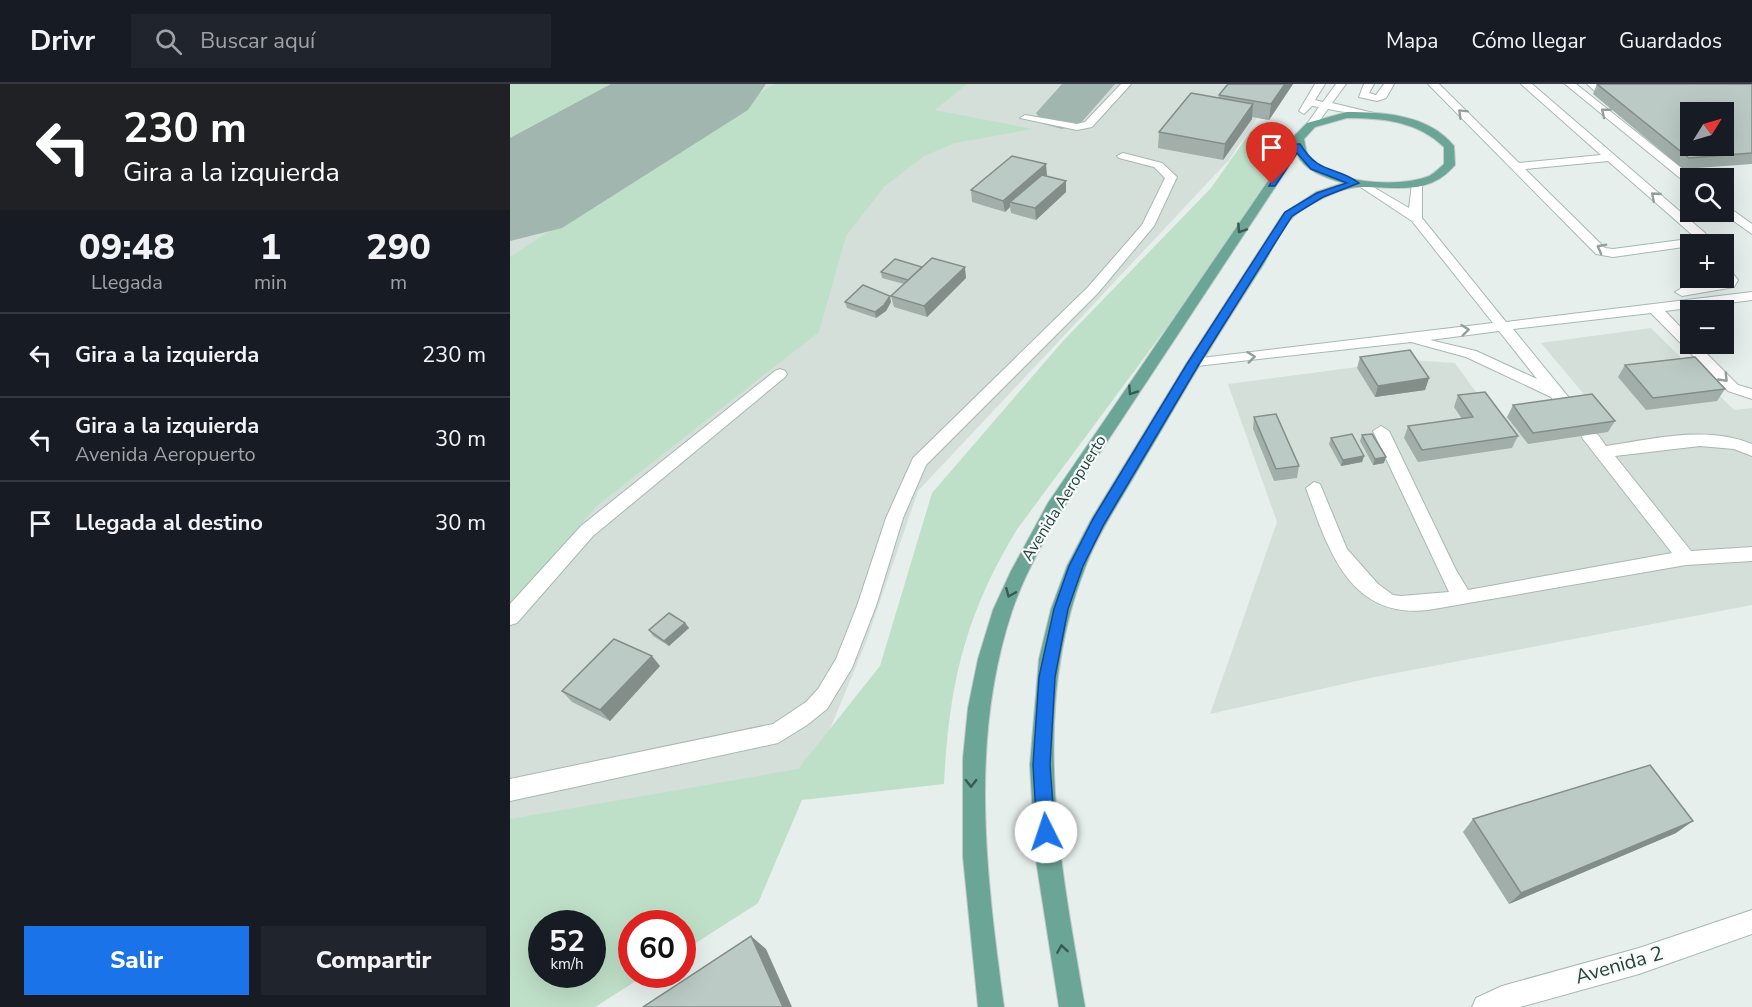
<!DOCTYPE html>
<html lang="es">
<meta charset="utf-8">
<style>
:root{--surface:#171b24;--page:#20242c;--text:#f1f3f6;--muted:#9ea1a6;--line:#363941;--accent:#1a73e8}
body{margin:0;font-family:"Nunito Sans",sans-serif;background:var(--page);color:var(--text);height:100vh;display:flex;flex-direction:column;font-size:22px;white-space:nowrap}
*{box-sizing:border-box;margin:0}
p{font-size:20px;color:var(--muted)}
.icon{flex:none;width:33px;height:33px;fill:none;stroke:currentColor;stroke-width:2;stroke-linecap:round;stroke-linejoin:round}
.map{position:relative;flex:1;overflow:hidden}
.details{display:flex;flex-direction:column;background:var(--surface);width:510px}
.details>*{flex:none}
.top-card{background:#202124;color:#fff;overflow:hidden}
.needle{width:39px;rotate:53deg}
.controls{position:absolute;left:1170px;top:18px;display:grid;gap:12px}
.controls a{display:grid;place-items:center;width:54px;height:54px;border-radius:0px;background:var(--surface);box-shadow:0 6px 24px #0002;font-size:30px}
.speed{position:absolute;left:18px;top:826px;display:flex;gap:12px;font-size:30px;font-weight:700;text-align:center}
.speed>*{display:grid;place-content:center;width:78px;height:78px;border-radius:50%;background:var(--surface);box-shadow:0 6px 24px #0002;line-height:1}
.speed small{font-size:15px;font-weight:400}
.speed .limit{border:9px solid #d22;background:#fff;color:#111}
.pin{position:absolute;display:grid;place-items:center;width:51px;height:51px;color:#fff;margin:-62px -26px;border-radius:50% 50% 50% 0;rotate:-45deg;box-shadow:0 0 6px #0007}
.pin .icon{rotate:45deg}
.me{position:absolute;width:66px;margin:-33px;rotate:356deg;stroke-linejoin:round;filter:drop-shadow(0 0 4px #0008)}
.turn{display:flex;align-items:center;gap:21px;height:126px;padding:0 24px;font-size:27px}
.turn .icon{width:78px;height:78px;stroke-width:2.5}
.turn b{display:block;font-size:42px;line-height:51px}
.eta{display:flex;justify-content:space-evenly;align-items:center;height:102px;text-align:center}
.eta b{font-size:36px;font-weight:800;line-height:42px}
.cta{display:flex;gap:12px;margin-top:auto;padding:12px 24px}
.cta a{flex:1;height:69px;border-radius:0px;background:var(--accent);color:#fff;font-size:24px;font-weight:800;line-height:69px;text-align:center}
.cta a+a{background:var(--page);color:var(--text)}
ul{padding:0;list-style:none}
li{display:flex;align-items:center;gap:18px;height:84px;padding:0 24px;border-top:2px solid var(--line)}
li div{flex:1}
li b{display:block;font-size:22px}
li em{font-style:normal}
header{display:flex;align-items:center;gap:36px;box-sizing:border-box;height:84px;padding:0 30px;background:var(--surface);border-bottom:2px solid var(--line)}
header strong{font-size:28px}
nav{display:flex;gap:33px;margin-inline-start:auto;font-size:21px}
.search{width:420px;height:54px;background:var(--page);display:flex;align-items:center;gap:15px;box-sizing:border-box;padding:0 21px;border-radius:0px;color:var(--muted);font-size:22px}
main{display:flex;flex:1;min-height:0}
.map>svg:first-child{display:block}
.built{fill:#d4dfda;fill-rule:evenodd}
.green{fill:#bfe0c8;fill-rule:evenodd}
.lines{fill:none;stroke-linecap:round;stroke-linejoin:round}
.taxiway{fill:#a2b6b0;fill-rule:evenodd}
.runway{fill:#a2b6b0;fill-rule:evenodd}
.minor-casing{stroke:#a8b8b2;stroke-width:2}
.major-casing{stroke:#c2cac8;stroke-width:2}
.minor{fill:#fff;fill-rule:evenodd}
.major{fill:#6aa596;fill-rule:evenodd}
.wall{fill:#a1aea9}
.shaded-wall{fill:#838d89}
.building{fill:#bbcac4;stroke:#838d89;stroke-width:1.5;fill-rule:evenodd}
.oneway{stroke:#92a09c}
.oneway2{stroke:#365b51}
.route{fill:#1a73e8;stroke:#114b97;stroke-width:1.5}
.labels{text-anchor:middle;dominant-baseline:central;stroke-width:4.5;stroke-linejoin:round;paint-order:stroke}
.street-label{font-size:16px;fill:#24423a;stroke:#f7fbf9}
.near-street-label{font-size:20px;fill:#24423a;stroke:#f7fbf9}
</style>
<header>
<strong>Drivr</strong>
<div class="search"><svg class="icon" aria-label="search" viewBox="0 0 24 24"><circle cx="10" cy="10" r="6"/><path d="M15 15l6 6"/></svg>Buscar aquí</div>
<nav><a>Mapa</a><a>Cómo llegar</a><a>Guardados</a></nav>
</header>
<main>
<section class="details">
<div class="top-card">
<div class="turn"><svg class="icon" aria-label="left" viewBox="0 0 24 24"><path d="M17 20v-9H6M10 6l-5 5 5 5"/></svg><div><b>230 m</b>Gira a la izquierda</div></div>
</div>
<div class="eta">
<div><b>09:48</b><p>Llegada</p></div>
<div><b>1</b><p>min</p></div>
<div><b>290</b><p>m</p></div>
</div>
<ul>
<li><svg class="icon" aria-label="left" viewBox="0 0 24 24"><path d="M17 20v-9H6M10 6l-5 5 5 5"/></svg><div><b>Gira a la izquierda</b></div><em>230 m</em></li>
<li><svg class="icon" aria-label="left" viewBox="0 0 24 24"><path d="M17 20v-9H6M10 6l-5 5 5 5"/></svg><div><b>Gira a la izquierda</b><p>Avenida Aeropuerto</p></div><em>30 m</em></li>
<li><svg class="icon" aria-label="arrive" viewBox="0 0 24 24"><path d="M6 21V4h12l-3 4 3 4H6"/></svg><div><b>Llegada al destino</b></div><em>30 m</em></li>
</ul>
<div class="cta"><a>Salir</a><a>Compartir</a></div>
</section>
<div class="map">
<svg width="1242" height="923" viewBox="0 0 1242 923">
<rect width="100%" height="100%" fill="#e6efeb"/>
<g class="built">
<path d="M0,0H783L759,36L747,34L719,76L408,407L356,558L248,819L173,867L172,840H122V891H135L85,923H0ZM32,840H82V891H32Z"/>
<polygon points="1141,244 1224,326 1242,324 1242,521 860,594 700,630 767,438 718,300 900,276 945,279 985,334 997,333 1082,320 1031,259"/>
</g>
<g class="green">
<polygon points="0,0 107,0 0,57"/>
<polygon points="264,0 457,0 425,26 523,45 445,59 414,72 374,103 336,152 309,248 88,421 0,521 0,173"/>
<path d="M741,47L771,49L777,71L766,96L508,444C455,530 439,600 434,700L292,716L248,819L173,867L172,840H122V891H135L85,923H0V735L288,685L370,582L422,409L553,257L701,104ZM32,840H82V891H32Z"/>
</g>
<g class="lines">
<polygon class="taxiway" points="552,0 605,0 570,40 552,45 534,40 526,29"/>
<polygon class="runway" points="101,0 256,0 238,26 52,144 0,157 0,54"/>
<defs>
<g id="minor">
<polygon points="611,0 621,0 582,43 567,46 510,34 515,31 567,40 575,38"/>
<polygon points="805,0 815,0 805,16 813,18 826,0 836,0 822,19 872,31 867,34 818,25 805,43 797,43 796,41 809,23 802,22 794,30 789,27"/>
<polygon points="854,0 864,0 859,9 866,11 874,0 884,0 876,14 867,17 849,13"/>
<path d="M918,0H929L1009,79L1091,71L1011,0H1022L1195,149L1200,157L1195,160L1103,173L1086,170ZM1098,77L1186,154L1103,165L1095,164L1015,85Z"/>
<polygon points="1055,0 1066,0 1184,94 1180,94 1180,100 1176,99"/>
<polygon points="1077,0 1088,0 1099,10 1090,12"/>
<polygon points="613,69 652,79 667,93 644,142 588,209 416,381 393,434 366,522 342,584 317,625 297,641 268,659 0,717 0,695 263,640 296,618 308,605 326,575 347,522 376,434 403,374 578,203 632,141 655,94 644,83 609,74 607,72"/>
<path d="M853,97L899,124L902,100L912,98V134L996,238L1242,208V216L1155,227L1180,253V260H1187L1228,301L1242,305V315L1218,307L1141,229L1003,245L1064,320L1066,324L1064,328H1052L1041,313L956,273L901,258L678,283L676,280L683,275L983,239L902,137L849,102L847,100ZM989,247L1027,295L966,267L920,256Z"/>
<polygon points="1214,120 1242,140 1242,150 1211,128 1214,128"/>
<polygon points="1214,184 1219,185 1228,196 1224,203 1172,212 1165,208 1172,204 1214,197 1212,194"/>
<polygon points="270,285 275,287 277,290 275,293 83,452 7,539 0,541 0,520 71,442 265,287"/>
<path d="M871,342L879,347L946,486L958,506L1162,469L1073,355L1071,351L1073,347C1085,344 1090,353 1096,362C1143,355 1196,341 1242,360V372L1224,365L1190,362L1105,372L1181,467L1242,463V477L1176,481L918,526C839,535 818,465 796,404L804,398L810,400L837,465L868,500L883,511L891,512L939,508L863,347Z"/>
<polygon points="1242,826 1242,850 1129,890 1010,923 962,923 966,914 992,902 1129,864"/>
</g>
<path id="major" d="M837,28C875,28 919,31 944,62L945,81C918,113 885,102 849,103C833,103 795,121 784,132C771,144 762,166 753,181C728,220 703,259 679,299C658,335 637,371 616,406C601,431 585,457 575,484C519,627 550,777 575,923H549L525,770L520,681L529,575L541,525L557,482L582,434L676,280L773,130L806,108L833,99C817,94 794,87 787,70L550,429C532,460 514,492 502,527C459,657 476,790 494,923H468L453,773V674L458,624L468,575L483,526L501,487L538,419L784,59V52L797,39ZM837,34C873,34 907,37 934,63V80C929,84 925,89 919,92C891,104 819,100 799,73C796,68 795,60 794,55L805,43Z"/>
</defs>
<use href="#minor" class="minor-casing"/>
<use href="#major" class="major-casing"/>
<use href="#minor" class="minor"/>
<use href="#major" class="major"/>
</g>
<g class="wall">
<polygon points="718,0 783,0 759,36 742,33 742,35 713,76 648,64 649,48 708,14 709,11"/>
<polygon points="1087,0 1242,0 1242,80 1173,85 1083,10"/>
<polygon points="536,80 536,92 556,97 556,108 526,136 501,129 500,123 495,128 462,118 461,106"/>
<polygon points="412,183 456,194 417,233 384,223 381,212 394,200 372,194 371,188"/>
<polygon points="335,218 381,218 376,227 366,234 337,224"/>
<polygon points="850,273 919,294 915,306 865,313 847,284"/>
<polygon points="1115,281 1215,305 1207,317 1136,326 1108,293"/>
<polygon points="948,311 1008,352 1002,364 908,378 894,354 898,342 952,335 944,323"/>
<polygon points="1003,321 1105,337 1098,348 1018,360 997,333"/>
<polygon points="744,333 789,382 787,394 764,397 743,345"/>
<polygon points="852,351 874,379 863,381 850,357"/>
<polygon points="821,354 854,372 852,378 831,382 819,360"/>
<polygon points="175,539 179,544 159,562 143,552 139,546"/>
<polygon points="150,582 100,637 62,618 52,607"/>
<polygon points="963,735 1166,749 999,820 953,748"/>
</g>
<g class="shaded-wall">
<polygon points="775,0 783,0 759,36 761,20"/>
<polygon points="743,20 742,35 713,76 715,60"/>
<polygon points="536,80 537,91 505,119 500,118 500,123 495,128 493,117"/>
<polygon points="556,97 556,108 526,136 525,124"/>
<polygon points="455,183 456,194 417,233 414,222"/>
<polygon points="380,212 381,218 376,227 366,234 365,228"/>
<polygon points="919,294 915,306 865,313 868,302"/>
<polygon points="854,372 852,378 831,382 833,376"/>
<polygon points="876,373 874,379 863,381 865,375"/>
<polygon points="175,539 179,544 159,562 154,557"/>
<polygon points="142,572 150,582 100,637 90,626"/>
<polygon points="1183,737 1166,749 999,820 1011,809"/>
<polygon points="241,852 256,865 282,923 273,923"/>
</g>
<g class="building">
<polygon points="718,0 775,0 761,20 709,11"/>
<path d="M1087,0H1242V69L1179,74ZM1180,28H1214V62H1180Z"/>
<polygon points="681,9 743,20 715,60 649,48"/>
<polygon points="502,72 536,80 493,117 461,106"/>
<polygon points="532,91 556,97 525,124 500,118"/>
<polygon points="422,174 455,183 414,222 381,212"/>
<polygon points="385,175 412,183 398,196 371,188"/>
<polygon points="353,201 380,212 374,221 365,228 335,218"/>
<polygon points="900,266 919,294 868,302 850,273"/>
<polygon points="1185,273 1215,305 1143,314 1115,281"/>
<polygon points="975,308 1008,352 912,366 898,342 963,333 948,311"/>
<polygon points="1082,310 1105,337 1023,349 1003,321"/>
<polygon points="766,330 789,382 766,385 744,333"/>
<polygon points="842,350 854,372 833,376 821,354"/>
<polygon points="862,350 876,373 865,375 852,351"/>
<polygon points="159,529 175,539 154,557 139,546"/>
<polygon points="104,555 142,572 90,626 52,607"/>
<polygon points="1140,681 1183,737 1011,809 963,735"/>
<polygon points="241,852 273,923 133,923"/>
</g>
<defs><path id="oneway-chevron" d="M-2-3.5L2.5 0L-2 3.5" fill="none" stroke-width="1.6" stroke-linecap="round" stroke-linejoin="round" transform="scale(1.5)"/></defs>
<g class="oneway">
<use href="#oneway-chevron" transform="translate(1095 28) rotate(-141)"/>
<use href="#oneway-chevron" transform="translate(952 29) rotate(-135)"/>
<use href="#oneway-chevron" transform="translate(1145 112) rotate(-139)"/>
<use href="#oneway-chevron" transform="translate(1091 164) rotate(-152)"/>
<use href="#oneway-chevron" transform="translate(955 246) rotate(-6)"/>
<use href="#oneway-chevron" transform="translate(741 273) rotate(-7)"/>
<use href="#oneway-chevron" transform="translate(1214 294) rotate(46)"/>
</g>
<g class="oneway2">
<use href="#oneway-chevron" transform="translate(731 145) rotate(124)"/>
<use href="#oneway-chevron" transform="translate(622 307) rotate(124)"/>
<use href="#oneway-chevron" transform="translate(500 509) rotate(113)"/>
<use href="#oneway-chevron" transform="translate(461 699) rotate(90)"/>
<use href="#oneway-chevron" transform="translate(552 865) rotate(-99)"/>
</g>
<path class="route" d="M784,60H790C810,92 825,81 849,99L813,113L782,132L689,280L594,440L573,482L558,525L545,593L540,681L545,748L542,754L536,756L530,754L527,748L523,681L529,593L544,525L559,482L583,435L677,280L775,128L807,109L837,99L801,85L787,69L765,102H759Z"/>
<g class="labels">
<g class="street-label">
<text transform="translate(554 414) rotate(-58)">Avenida Aeropuerto</text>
</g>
<g class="near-street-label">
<text transform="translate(1109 881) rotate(-16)">Avenida 2</text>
</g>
</g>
</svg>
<div class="controls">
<a><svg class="needle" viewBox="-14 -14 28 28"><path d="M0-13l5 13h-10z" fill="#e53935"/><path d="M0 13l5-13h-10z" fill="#9ea1a6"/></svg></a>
<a><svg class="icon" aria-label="search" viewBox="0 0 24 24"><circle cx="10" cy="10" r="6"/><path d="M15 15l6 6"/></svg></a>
<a>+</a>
<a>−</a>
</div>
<div class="speed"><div>52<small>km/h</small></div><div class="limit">60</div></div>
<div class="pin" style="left:762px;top:100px;background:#d93025"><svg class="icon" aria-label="arrive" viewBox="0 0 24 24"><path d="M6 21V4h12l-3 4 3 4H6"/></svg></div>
<svg class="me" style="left:536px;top:748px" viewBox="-20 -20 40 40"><circle r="19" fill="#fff"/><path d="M0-13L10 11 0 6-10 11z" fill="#1a73e8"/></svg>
</div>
</main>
